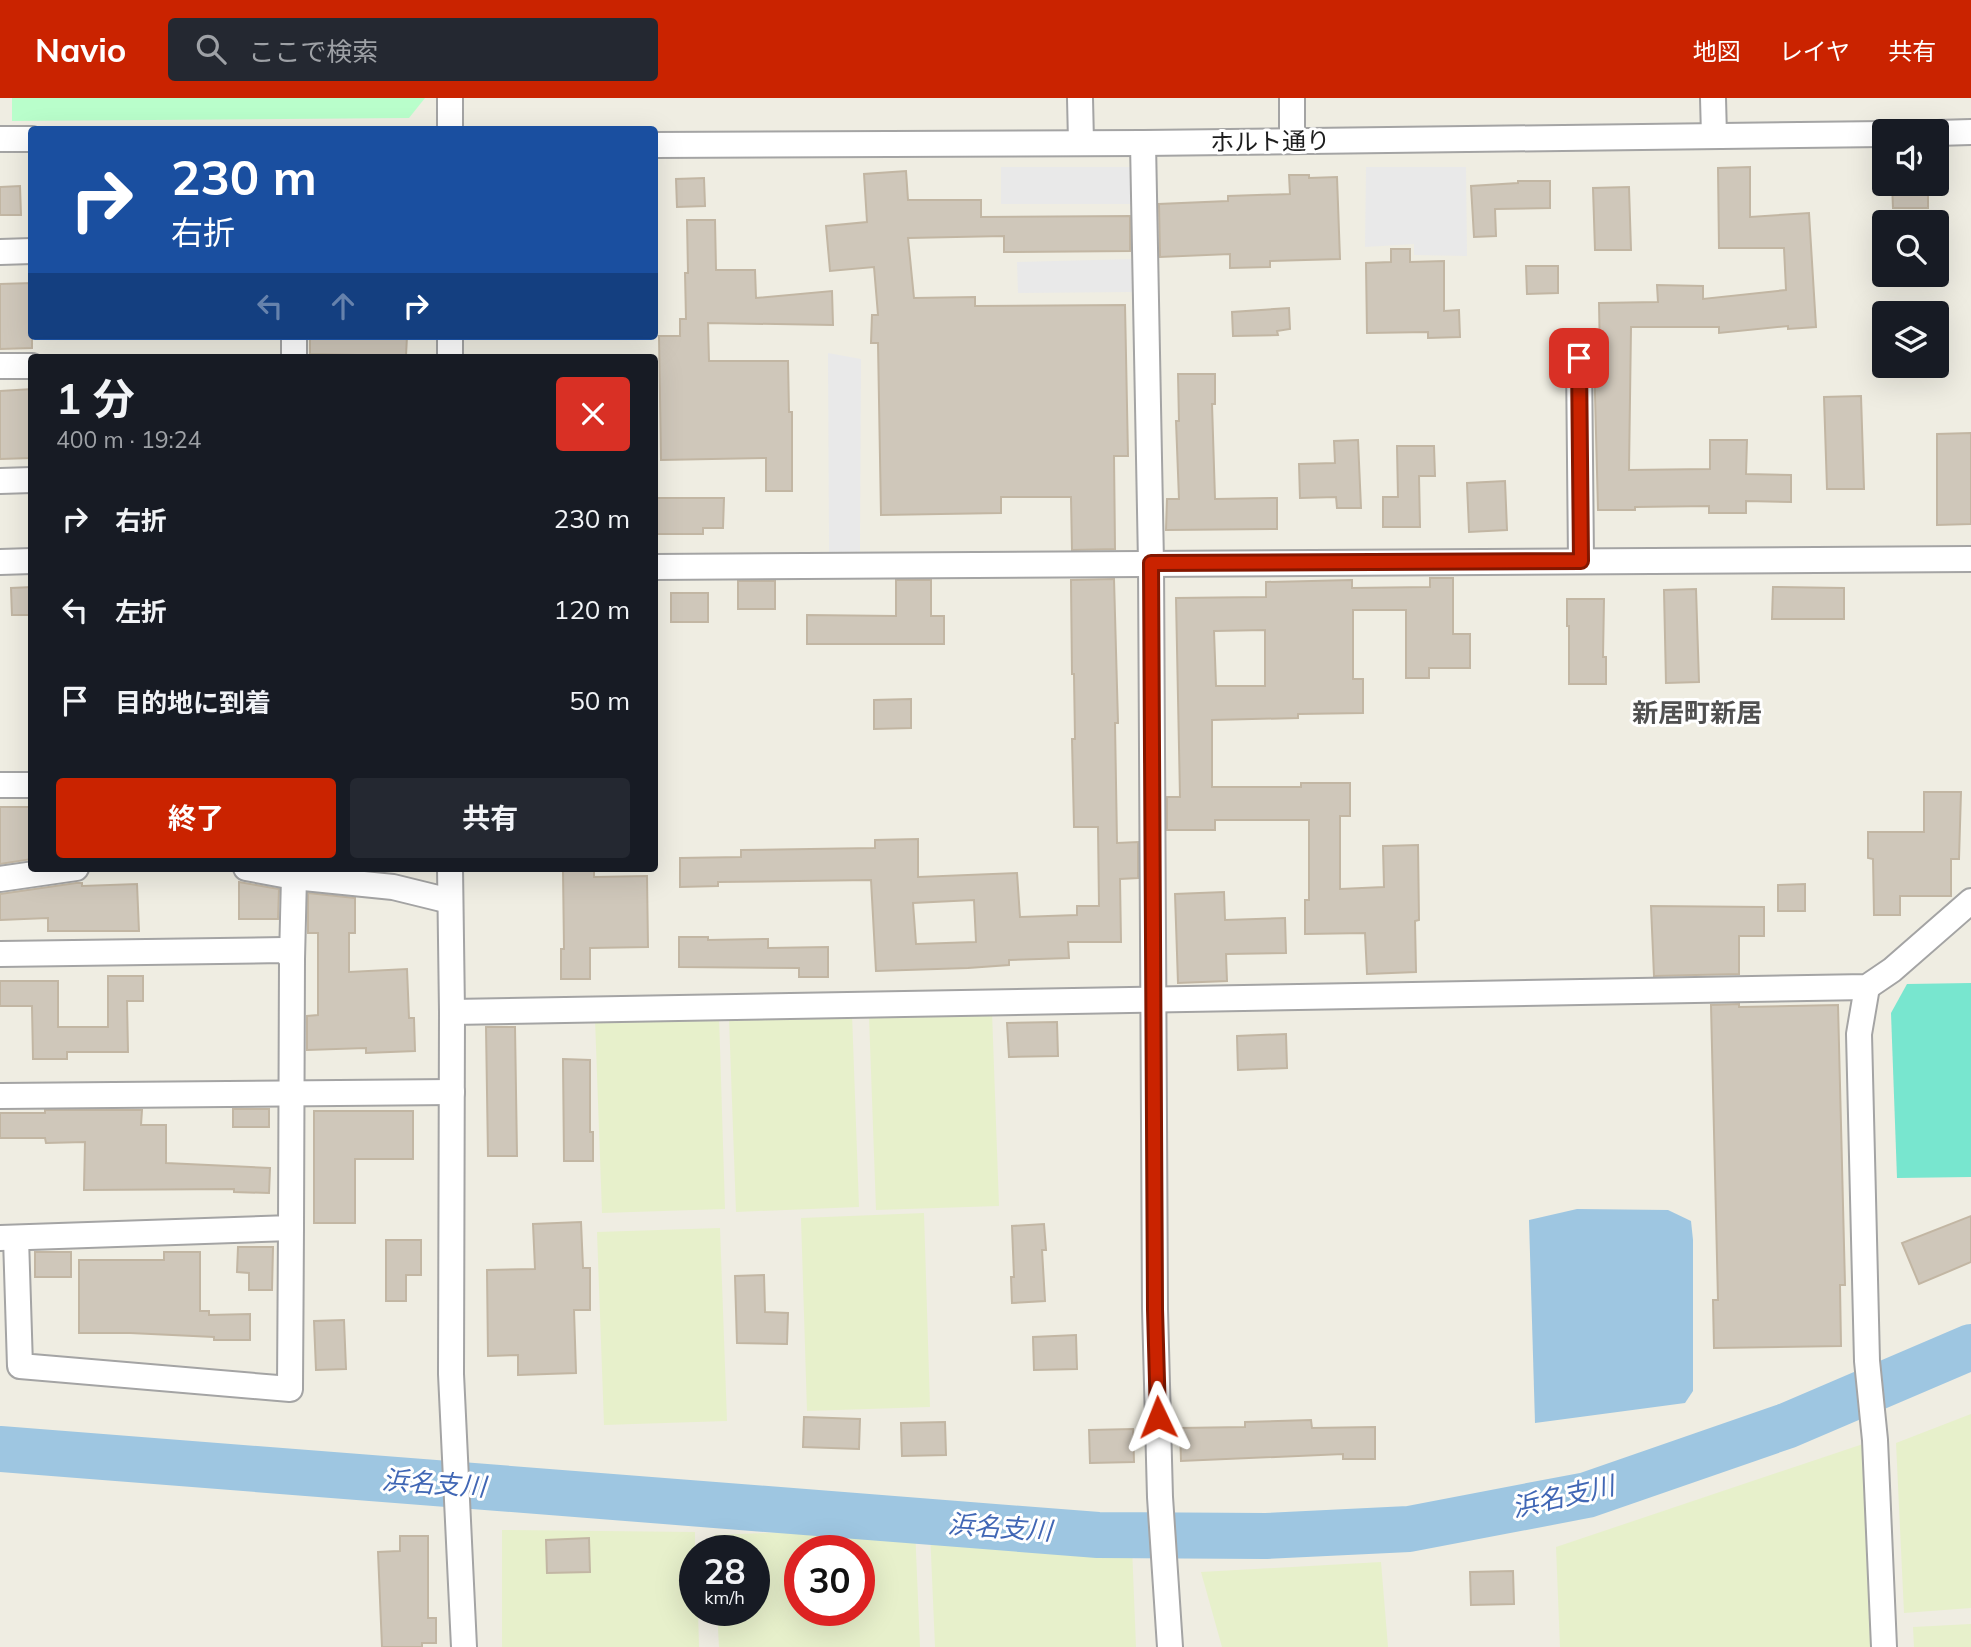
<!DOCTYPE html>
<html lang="ja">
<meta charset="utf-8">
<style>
:root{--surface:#171b24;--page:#242831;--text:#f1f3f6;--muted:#9ea1a6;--accent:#ca2300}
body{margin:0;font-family:Mulish,"Noto Sans JP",sans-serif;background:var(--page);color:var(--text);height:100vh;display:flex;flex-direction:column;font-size:26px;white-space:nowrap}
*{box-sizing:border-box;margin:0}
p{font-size:23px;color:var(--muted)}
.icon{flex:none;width:38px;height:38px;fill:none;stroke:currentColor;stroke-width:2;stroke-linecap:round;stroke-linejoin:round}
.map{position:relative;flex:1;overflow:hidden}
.side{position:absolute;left:28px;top:256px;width:630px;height:518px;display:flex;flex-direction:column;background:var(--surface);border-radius:7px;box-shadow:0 7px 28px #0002}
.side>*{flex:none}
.banner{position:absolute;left:28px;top:28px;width:630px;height:214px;border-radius:7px;box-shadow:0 7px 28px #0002;background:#1a4fa0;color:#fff;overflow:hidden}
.buttons{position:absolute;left:1872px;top:21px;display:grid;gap:14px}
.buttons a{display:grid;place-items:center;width:77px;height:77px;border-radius:7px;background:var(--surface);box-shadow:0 7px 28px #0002;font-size:35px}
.speed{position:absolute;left:679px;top:1437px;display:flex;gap:14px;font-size:35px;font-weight:700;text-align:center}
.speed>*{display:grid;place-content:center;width:91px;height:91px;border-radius:50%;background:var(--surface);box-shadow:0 7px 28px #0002;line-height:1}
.speed small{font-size:18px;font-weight:400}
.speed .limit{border:10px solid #d22;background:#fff;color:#111}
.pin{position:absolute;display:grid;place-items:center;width:60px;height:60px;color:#fff;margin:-30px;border-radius:14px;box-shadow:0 4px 10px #0006}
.me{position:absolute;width:77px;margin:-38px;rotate:358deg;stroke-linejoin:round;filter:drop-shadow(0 0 5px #0008)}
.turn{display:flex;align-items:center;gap:24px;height:147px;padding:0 28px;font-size:32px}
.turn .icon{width:91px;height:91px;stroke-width:2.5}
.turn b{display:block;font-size:49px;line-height:60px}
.lanes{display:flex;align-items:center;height:66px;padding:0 28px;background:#0003;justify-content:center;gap:35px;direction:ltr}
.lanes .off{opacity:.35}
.round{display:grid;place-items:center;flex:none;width:74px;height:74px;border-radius:7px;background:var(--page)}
.summary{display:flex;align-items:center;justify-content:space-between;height:119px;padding:0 28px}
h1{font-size:42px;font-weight:700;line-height:52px}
.button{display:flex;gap:14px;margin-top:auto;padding:14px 28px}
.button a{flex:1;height:80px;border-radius:7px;background:var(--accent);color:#fff;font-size:28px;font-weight:700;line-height:80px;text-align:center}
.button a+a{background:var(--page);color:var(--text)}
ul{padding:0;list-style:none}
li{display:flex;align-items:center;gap:21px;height:91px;padding:0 28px}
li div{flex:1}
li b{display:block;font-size:26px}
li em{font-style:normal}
header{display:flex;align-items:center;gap:42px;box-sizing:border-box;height:98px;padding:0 35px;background:var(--accent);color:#fff}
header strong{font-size:33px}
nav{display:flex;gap:38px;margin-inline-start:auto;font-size:24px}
.search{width:490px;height:63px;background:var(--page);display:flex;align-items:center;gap:18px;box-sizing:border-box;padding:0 24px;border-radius:7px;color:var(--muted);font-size:26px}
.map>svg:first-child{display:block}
.farmland{fill:#e7f0cb;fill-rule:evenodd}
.park{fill:#b9fecb}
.pitch{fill:#78e6cf}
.parking{fill:#e9e9e9}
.water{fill:#9ec6e1}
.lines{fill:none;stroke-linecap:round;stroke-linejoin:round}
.river{stroke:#9ec6e1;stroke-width:46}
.building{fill:#cfc7ba;stroke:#c2b6a3;stroke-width:2;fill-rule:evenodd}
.minor-casing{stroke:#a4a4a4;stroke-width:28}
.minor{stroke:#fff;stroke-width:24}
.route-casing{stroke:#831700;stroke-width:18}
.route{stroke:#ca2300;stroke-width:12}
.labels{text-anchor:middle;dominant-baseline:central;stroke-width:6;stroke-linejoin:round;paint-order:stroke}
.street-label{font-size:24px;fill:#1d1d1d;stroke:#fff}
.neighbourhood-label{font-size:26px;font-weight:bold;fill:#505050;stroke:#fff}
.water-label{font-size:26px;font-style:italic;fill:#4167b5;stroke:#fff}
</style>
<header>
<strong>Navio</strong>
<div class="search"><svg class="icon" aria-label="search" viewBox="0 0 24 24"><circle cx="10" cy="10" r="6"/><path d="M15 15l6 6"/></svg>ここで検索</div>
<nav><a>地図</a><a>レイヤ</a><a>共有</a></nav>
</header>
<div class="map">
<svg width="1971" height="1549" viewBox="0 0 1971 1549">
<rect width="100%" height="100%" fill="#efede2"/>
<g class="farmland">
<polygon points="992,914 999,1108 876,1112 869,918"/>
<polygon points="852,916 859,1109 736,1114 729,920"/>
<polygon points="719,917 725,1111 602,1115 595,921"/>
<polygon points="924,1115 930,1309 807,1313 801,1120"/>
<polygon points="720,1130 727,1323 604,1327 597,1134"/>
<polygon points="1971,1316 1971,1510 1904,1515 1896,1345"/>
<polygon points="1875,1342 1884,1549 1560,1549 1556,1449"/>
<polygon points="1131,1424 1136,1549 935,1549 930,1433"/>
<path d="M915,1429L920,1549H719L717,1512H754V1452H715L714,1437ZM800,1452H859V1512H800Z"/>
<polygon points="502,1432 695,1434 695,1512 698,1512 699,1549 502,1549"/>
<polygon points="1381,1464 1388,1549 1222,1549 1201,1474"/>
<polygon points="1971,1526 1971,1549 1914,1549 1913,1529"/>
</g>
<polygon class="park" points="12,0 425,0 409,20 12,23"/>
<polygon class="pitch" points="1971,885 1971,1079 1897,1080 1891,915 1907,886"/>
<g class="parking">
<polygon points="1001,69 1132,69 1131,106 1001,106"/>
<polygon points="1366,69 1466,69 1467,158 1414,157 1414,146 1365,149"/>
<polygon points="1134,161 1136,194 1018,195 1017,164"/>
<polygon points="828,255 861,261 860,455 829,455"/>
</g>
<polygon class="water" points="1577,1111 1668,1112 1691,1123 1693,1142 1693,1293 1685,1305 1535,1325 1529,1122"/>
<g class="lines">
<polyline class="river" points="0,1351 1098,1437 1266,1438 1409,1431 1587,1397 1786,1328 1971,1249"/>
</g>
<g class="building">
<polygon points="1750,69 1750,119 1809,115 1816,229 1788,231 1788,228 1719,235 1719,229 1631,229 1629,372 1710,371 1710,342 1747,342 1746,376 1791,377 1791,404 1746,403 1746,415 1709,415 1709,408 1635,409 1635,412 1598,412 1594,258 1600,258 1599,205 1658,204 1657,187 1703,188 1703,201 1786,192 1784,150 1719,150 1718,70"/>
<polygon points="906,73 908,102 981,102 981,119 1130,118 1130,153 1004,154 1004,138 908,140 914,200 975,199 975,208 1125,207 1128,358 1114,358 1115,451 1072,452 1071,399 1001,399 1001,415 881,417 878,245 871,245 872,217 878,217 874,169 830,173 826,128 867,124 864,76"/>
<polygon points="1289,77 1309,77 1309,80 1337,79 1340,161 1270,163 1270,169 1230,170 1230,156 1160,159 1159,106 1228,103 1228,98 1290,96"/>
<polygon points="704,80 705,108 677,109 676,81"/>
<polygon points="1518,83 1550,83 1550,110 1495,111 1496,138 1474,139 1471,88 1518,85"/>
<polygon points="1892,86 1928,86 1928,110 1893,110"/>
<polygon points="20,88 21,117 0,117 0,89"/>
<polygon points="1629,89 1631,152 1595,152 1593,90"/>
<polygon points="687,122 715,122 716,172 755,172 756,200 832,193 833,227 708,225 709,263 788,263 789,314 792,314 792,393 766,393 766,360 661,362 659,238 680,238 680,221 686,221 685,175 688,175"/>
<polygon points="1391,151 1410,151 1410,164 1444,163 1444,213 1459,212 1460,239 1428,240 1428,234 1367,235 1366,165 1391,164"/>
<polygon points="1526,168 1558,168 1558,195 1527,196"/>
<polygon points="32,185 32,250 0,251 0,186"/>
<polygon points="1289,210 1290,231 1277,233 1278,237 1233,238 1232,214"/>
<polygon points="310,238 407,238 406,258 310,256"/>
<polygon points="1178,276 1215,276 1215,306 1212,306 1215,401 1277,400 1277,431 1166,432 1167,401 1179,401 1176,323 1179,323"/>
<polygon points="32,291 32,360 0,361 0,293"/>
<polygon points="1861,298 1864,391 1827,391 1824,299"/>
<polygon points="1971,335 1971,426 1937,427 1937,336"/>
<polygon points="1358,342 1361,410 1337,410 1336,399 1300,400 1299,366 1335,365 1334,343"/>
<polygon points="1397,348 1434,348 1435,378 1419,378 1420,429 1383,429 1383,399 1398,399"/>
<polygon points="1505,383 1507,432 1469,434 1467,385"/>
<polygon points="654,400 724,400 723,430 703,430 703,436 654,436"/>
<path d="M1430,480H1453V536H1470V570H1429V580H1406V512H1353V581H1363V615L1298,616V620L1212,622V689H1301V685H1350V718H1340V791L1384,789L1383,748L1418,747L1419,822L1415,823L1416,874L1367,876L1365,835L1305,836V802H1309V722H1215V732H1167V699H1180L1176,500L1266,499V484L1352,482V490L1430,489ZM1265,532V588H1216L1214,533Z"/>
<path d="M1114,481L1118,625H1115L1117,745L1138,744V780L1120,781L1121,844H1068L1069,860L1009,862V867L968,870L876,873L871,782L718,784V788L680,789V760L741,759V752L875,750V742L918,741V779L1017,775L1020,819L1077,817V808H1099L1098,729H1074L1072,641H1075L1074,576H1072L1071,482ZM974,802L976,844L916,846L913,805Z"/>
<polygon points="896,482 931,482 931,518 944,518 944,546 807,546 807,517 896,518"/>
<rect x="738" y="483" width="37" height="28"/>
<polygon points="32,489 32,517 12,517 11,490"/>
<polygon points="1773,489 1844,490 1844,521 1772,521"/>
<polygon points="1696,491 1699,584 1666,585 1664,492"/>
<rect x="671" y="495" width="37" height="29"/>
<polygon points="1567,501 1604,501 1603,559 1606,559 1606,586 1569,586 1569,528 1567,528"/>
<polygon points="911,601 911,630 874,631 874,602"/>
<polygon points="1924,694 1961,694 1959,761 1951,761 1951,798 1900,798 1900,817 1874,817 1873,761 1868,760 1868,734 1924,734"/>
<polygon points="0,709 32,709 32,761 0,766"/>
<polygon points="563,772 594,772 594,779 647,778 648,849 590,850 590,881 561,881 561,851 564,851"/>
<polygon points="239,784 279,791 278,821 239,821"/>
<polygon points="76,785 82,785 82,788 137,786 139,833 48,833 48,820 0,822 0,796"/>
<polygon points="1805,786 1805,813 1778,813 1778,787"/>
<polygon points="1224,794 1225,822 1285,820 1286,855 1226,856 1227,883 1178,885 1175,796"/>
<polygon points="308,795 355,800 355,835 349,835 349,874 407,871 409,920 414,920 415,953 366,955 366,950 307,952 307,918 318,917 318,835 308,835"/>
<polygon points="1651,808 1764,809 1764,838 1739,838 1739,876 1654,878"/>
<polygon points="679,839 708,839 708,842 768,841 768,850 828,849 828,879 799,879 799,870 679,869"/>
<polygon points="108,878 143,878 143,903 127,903 128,954 67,954 67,961 33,961 32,908 0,908 0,883 58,883 58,929 108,929"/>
<polygon points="1739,906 1739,909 1838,907 1845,1187 1840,1187 1841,1248 1714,1250 1713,1202 1718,1202 1711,907"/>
<polygon points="1057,924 1058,958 1009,959 1007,925"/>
<polygon points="486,929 515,929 517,1058 488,1058"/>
<polygon points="1286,936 1287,970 1238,972 1237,938"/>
<polygon points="563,961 590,962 590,1034 593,1034 593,1063 564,1063"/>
<rect x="233" y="1011" width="36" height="18"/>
<polygon points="45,1012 142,1012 141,1027 166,1027 166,1065 270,1070 269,1095 234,1094 234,1091 84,1092 85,1044 46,1045 45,1040 0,1040 0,1015 45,1015"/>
<polygon points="314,1013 413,1013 413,1061 355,1061 355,1125 314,1125"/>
<polygon points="1971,1118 1971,1164 1919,1186 1902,1145"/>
<polygon points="581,1124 583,1170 590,1170 590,1212 574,1212 576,1275 518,1277 518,1257 488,1258 487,1172 535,1171 533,1126"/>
<polygon points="1044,1126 1046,1152 1042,1152 1045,1203 1012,1205 1011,1179 1014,1179 1012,1128"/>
<polygon points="386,1142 421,1142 421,1177 406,1177 406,1203 386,1203"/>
<polygon points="238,1149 273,1149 272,1192 249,1192 249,1175 237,1174"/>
<rect x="35" y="1154" width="36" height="25"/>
<polygon points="164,1154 200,1154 200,1213 209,1213 209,1217 250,1216 250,1242 214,1242 214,1239 130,1235 79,1235 79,1162 164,1162"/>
<polygon points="764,1177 765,1214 788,1215 787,1246 737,1245 735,1178"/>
<polygon points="344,1222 346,1271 316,1272 314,1223"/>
<polygon points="1076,1237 1077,1271 1034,1272 1033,1239"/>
<polygon points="804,1319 860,1321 859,1351 803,1349"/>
<polygon points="1311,1322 1312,1330 1375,1329 1375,1361 1343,1361 1343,1356 1181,1363 1180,1330 1245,1329 1245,1324"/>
<polygon points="945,1324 946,1357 902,1358 901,1325"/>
<polygon points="1133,1331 1134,1364 1090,1365 1089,1332"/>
<polygon points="400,1438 428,1438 428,1520 436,1520 436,1545 422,1545 422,1549 382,1549 378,1454 400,1453"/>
<polygon points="589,1440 590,1474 547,1475 546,1442"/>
<polygon points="1513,1473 1514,1506 1471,1507 1470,1474"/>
</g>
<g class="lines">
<defs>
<g id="minor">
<polyline points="450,0 450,32"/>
<polyline points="1080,0 1081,44"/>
<polyline points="1292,0 1292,42"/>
<polyline points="1713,0 1714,38"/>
<polyline points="1937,35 1971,34"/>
<polyline points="0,41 32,41"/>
<polyline points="1143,45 1151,465 1155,1211 1160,1399 1170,1549"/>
<polyline points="654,47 1143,45 1885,36"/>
<polyline points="0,154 32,153"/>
<polyline points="450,238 450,259"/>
<polyline points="294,259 294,238"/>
<polyline points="1579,260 1581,463"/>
<polyline points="0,268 32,268"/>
<polyline points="0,383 32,382"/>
<polyline points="0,464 32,463"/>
<polyline points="654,469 1971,461"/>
<polyline points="0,687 32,687"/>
<polyline points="246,770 294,779 393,789 450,803"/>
<polyline points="450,770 452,914 451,1276 464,1549"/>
<polyline points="0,781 76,770"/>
<polyline points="0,856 284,852 292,861 291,1130 0,1140"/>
<polyline points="292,861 294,779"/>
<polyline points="1867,889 1859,936 1867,1263 1875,1342 1884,1549"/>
<polyline points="452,914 1867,889 1892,872 1971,803"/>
<polyline points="0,998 452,994"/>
<polyline points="16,1140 20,1268 290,1291 291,1130"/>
</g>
</defs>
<use href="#minor" class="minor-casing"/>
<use href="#minor" class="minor"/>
</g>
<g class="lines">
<defs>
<polyline id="route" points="1158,1319 1155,1211 1151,465 1581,463 1579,260"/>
</defs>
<use href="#route" class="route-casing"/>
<use href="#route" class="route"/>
</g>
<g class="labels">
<g class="street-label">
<text transform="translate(1270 43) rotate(-1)">ホルト通り</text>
</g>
<g class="neighbourhood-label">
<text x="1697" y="614">新居町新居</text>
</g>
<g class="water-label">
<text transform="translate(434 1385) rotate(4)">浜名支川</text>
<text transform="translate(1563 1398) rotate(-13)">浜名支川</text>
<text transform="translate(1000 1429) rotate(4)">浜名支川</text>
</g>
</g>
</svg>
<div class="buttons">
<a><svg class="icon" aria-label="sound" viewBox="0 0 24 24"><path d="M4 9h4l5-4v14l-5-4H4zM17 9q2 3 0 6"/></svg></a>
<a><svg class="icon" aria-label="search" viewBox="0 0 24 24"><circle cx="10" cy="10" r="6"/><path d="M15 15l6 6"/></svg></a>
<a><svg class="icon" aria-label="layers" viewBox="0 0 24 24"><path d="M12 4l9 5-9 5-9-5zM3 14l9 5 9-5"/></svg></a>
</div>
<div class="speed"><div>28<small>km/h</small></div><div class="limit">30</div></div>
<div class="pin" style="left:1579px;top:260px;background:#d93025"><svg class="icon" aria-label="arrive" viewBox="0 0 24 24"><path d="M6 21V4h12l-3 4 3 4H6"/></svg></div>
<svg class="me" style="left:1158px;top:1319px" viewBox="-20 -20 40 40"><path d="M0-17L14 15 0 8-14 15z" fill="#ca2300" stroke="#fff" stroke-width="4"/></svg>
<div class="banner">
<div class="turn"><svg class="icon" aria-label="right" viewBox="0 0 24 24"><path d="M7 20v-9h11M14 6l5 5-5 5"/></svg><div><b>230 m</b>右折</div></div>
<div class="lanes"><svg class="icon off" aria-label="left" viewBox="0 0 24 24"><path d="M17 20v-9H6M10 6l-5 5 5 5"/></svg><svg class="icon off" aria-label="ahead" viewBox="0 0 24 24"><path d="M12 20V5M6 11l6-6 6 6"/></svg><svg class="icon" aria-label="right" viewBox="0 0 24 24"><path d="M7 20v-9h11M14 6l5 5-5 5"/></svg></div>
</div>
<section class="side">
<div class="summary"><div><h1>1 分</h1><p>400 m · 19:24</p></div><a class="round" style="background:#d93025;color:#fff"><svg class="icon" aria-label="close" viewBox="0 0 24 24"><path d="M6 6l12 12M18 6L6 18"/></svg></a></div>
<ul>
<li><svg class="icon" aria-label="right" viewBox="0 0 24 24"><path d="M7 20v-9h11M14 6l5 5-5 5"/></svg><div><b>右折</b></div><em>230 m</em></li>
<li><svg class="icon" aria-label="left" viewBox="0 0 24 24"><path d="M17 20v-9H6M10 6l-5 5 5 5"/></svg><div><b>左折</b></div><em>120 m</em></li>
<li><svg class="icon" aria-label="arrive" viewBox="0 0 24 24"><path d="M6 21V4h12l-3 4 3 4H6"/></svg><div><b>目的地に到着</b></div><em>50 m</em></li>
</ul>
<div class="button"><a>終了</a><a>共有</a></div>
</section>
</div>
